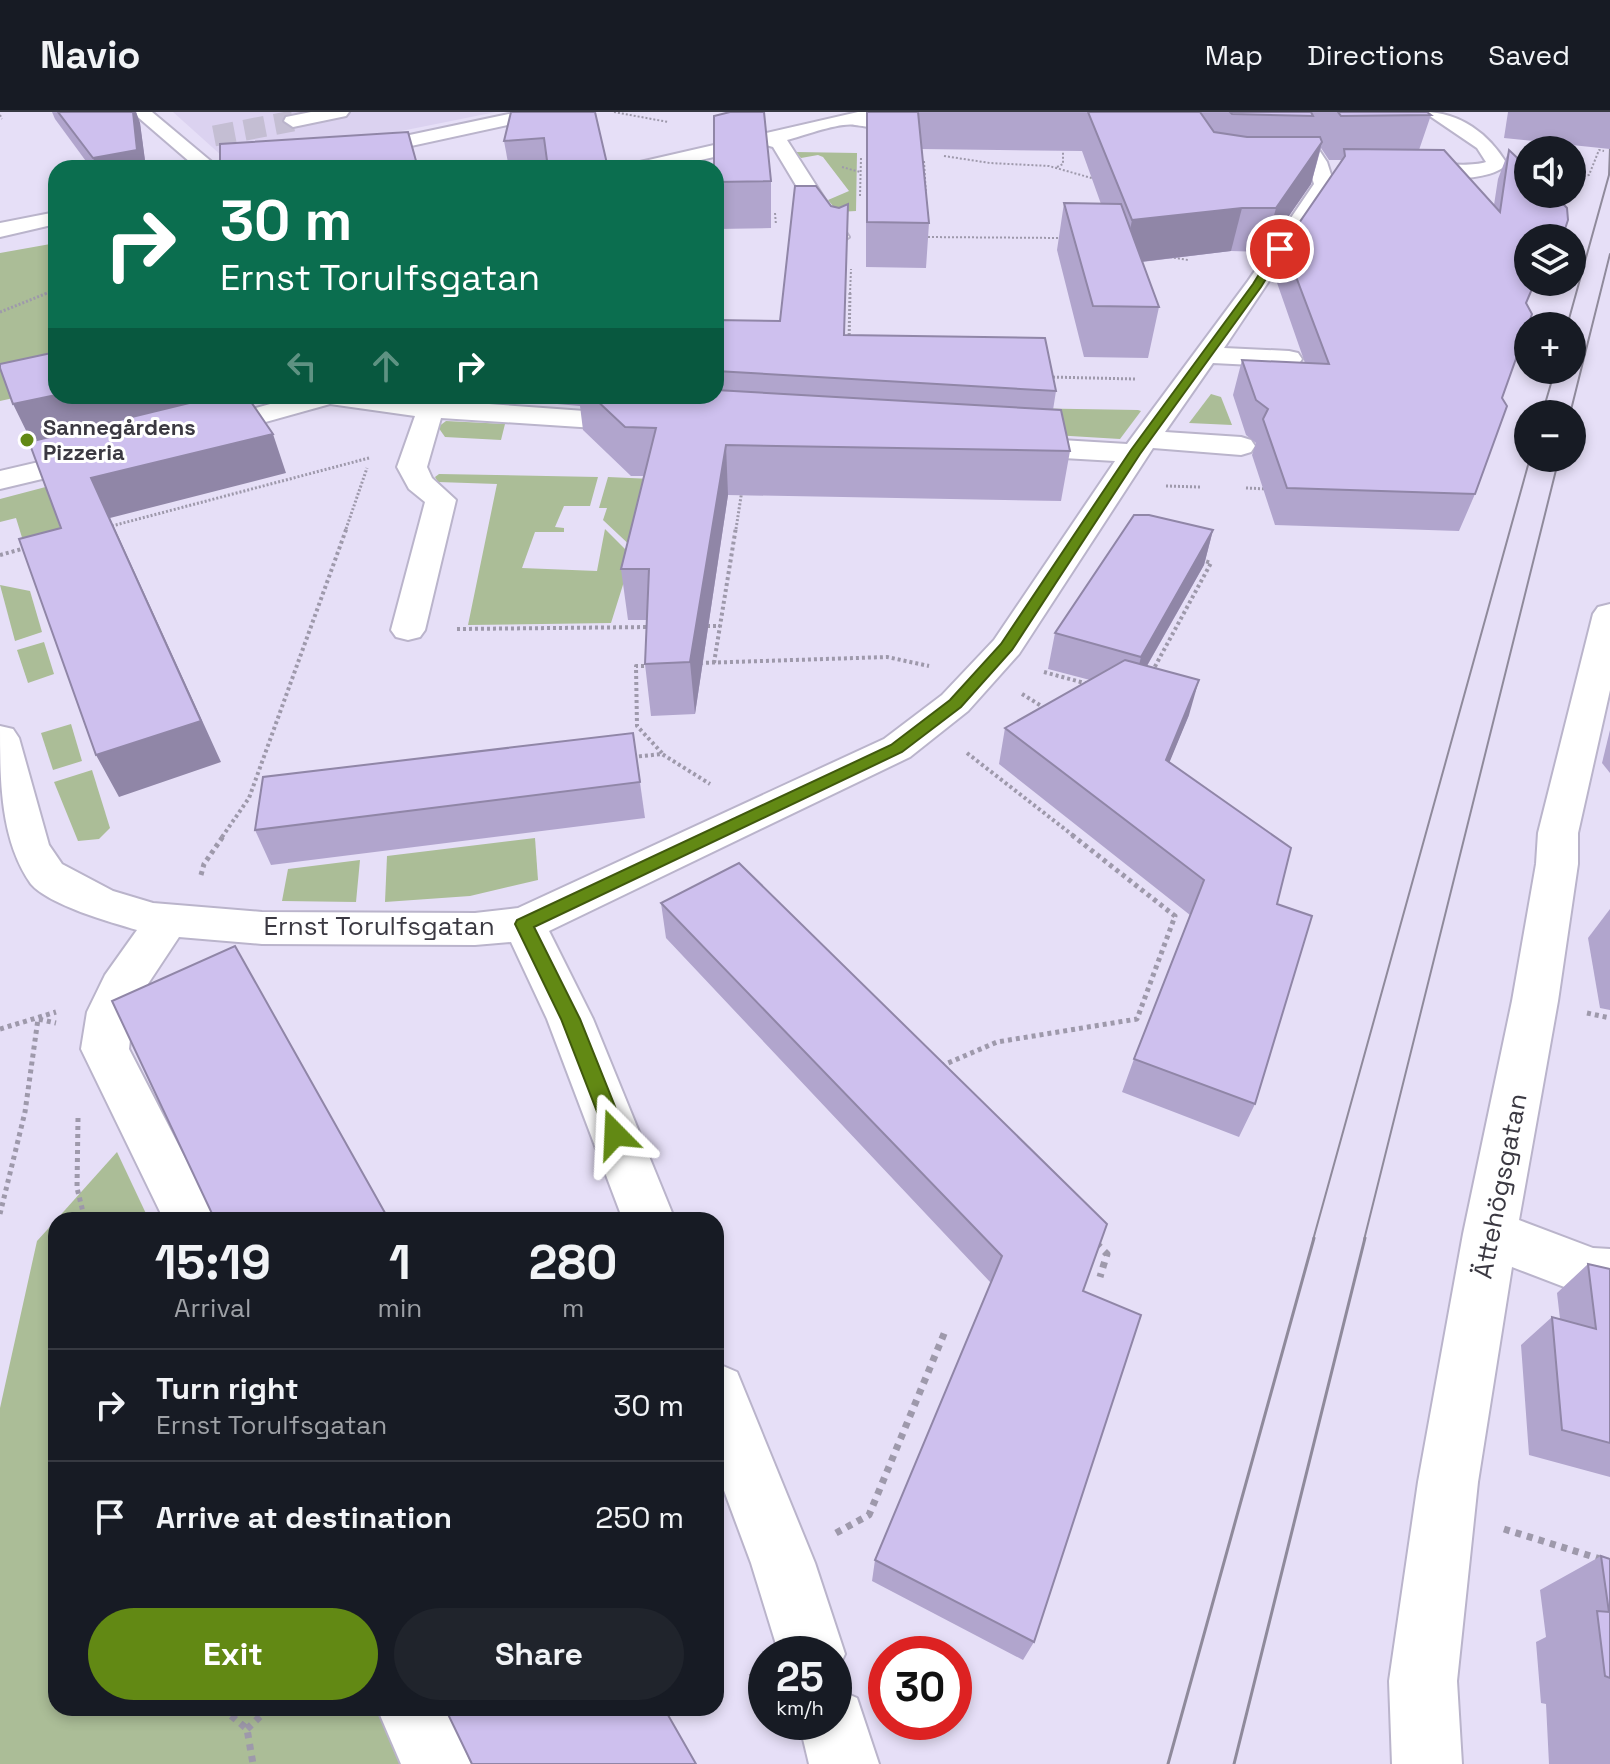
<!DOCTYPE html>
<meta charset="utf-8">
<style>
:root{--surface:#171b24;--page:#20242c;--text:#f1f3f6;--muted:#9ea1a6;--line:#363941;--accent:#628914}
body{margin:0;font-family:"Space Grotesk",sans-serif;background:var(--page);color:var(--text);height:100vh;display:flex;flex-direction:column;font-size:30px;white-space:nowrap}
*{box-sizing:border-box;margin:0}
p{font-size:26px;color:var(--muted)}
.icon{flex:none;width:44px;height:44px;fill:none;stroke:currentColor;stroke-width:2;stroke-linecap:round;stroke-linejoin:round}
.map{position:relative;flex:1;overflow:hidden}
.panel{position:absolute;left:48px;top:1100px;width:676px;height:504px;display:flex;flex-direction:column;background:var(--surface);border-radius:24px;box-shadow:0 4px 12px #0003}
.panel>*{flex:none}
.top-card{position:absolute;left:48px;top:48px;width:676px;height:244px;border-radius:24px;box-shadow:0 4px 12px #0003;background:#0b6e4f;color:#fff;overflow:hidden}
.tools{position:absolute;left:1514px;top:24px;display:grid;gap:16px}
.tools a{display:grid;place-items:center;width:72px;height:72px;border-radius:50%;background:var(--surface);box-shadow:0 4px 12px #0003;font-size:40px}
.speed{position:absolute;left:748px;top:1524px;display:flex;gap:16px;font-size:40px;font-weight:700;text-align:center}
.speed>*{display:grid;place-content:center;width:104px;height:104px;border-radius:50%;background:var(--surface);box-shadow:0 4px 12px #0003;line-height:1}
.speed small{font-size:20px;font-weight:400}
.speed .limit{border:12px solid #d22;background:#fff;color:#111}
.pin{position:absolute;display:grid;place-items:center;width:68px;height:68px;color:#fff;margin:-34px;border:4px solid #fff;border-radius:50%;box-shadow:0 2px 8px #0007}
.me{position:absolute;width:88px;margin:-44px;rotate:339deg;stroke-linejoin:round;filter:drop-shadow(0 0 6px #0008)}
.turn{display:flex;align-items:center;gap:28px;height:168px;padding:0 40px;font-size:36px}
.turn .icon{width:104px;height:104px;stroke-width:2.5}
.turn b{display:block;font-size:56px;line-height:68px}
.lanes{display:flex;align-items:center;height:76px;padding:0 40px;background:#0003;justify-content:center;gap:40px;direction:ltr}
.lanes .off{opacity:.35}
.eta{display:flex;justify-content:space-evenly;align-items:center;height:136px;text-align:center}
.eta b{font-size:48px;font-weight:800;line-height:56px}
.cta{display:flex;gap:16px;margin-top:auto;padding:16px 40px}
.cta a{flex:1;height:92px;border-radius:48px;background:var(--accent);color:#fff;font-size:32px;font-weight:800;line-height:92px;text-align:center}
.cta a+a{background:var(--page);color:var(--text)}
ul{padding:0;list-style:none}
li{display:flex;align-items:center;gap:24px;height:112px;padding:0 40px;border-top:2px solid var(--line)}
li div{flex:1}
li b{display:block;font-size:30px}
li em{font-style:normal}
header{display:flex;align-items:center;gap:48px;box-sizing:border-box;height:112px;padding:0 40px;background:var(--surface);border-bottom:2px solid var(--line)}
header strong{font-size:38px}
nav{display:flex;gap:44px;margin-inline-start:auto;font-size:28px}
.map>svg:first-child{display:block}
.built{fill:#dbd2f0}
.green{fill:#abbd97}
.lines{fill:none;stroke-linecap:round;stroke-linejoin:round}
.minor-tunnel{stroke:#c4bed3;stroke-width:21;stroke-dasharray:21 10;stroke-linecap:butt}
.minor-casing{stroke:#bab4cb;stroke-width:4}
.path-far4{stroke:#9e99ab;stroke-width:2;stroke-dasharray:2 2;stroke-linecap:butt}
.path-far3{stroke:#9e99ab;stroke-width:3;stroke-dasharray:2 2;stroke-linecap:butt}
.path-far2{stroke:#9e99ab;stroke-width:4;stroke-dasharray:3 3;stroke-linecap:butt}
.path-far1{stroke:#9e99ab;stroke-width:5;stroke-dasharray:4 4;stroke-linecap:butt}
.path{stroke:#9e99ab;stroke-width:7;stroke-dasharray:6 6;stroke-linecap:butt}
.minor{fill:#fff;fill-rule:evenodd}
.tram-far1{stroke:#8f8a9b;stroke-width:2}
.tram{stroke:#8f8a9b;stroke-width:3}
.wall{fill:#b1a5cd}
.shaded-wall{fill:#9086a7}
.building{fill:#cec0ee;stroke:#9086a7;stroke-width:2}
.route{fill:#628914;stroke:#40590d;stroke-width:2}
.poi-dot{fill:#628914;stroke:#fff;stroke-width:3}
.labels{text-anchor:middle;dominant-baseline:central;stroke-width:6;stroke-linejoin:round;paint-order:stroke}
.far-poi-label{font-size:22px;font-weight:bold;fill:#3b3942;stroke:#fff;text-anchor:start}
.street-label{font-size:26px;fill:#3b3942;stroke:#fff}
</style>
<header>
<strong>Navio</strong>
<nav><a>Map</a><a>Directions</a><a>Saved</a></nav>
</header>
<div class="map">
<svg width="1610" height="1652" viewBox="0 0 1610 1652">
<rect width="100%" height="100%" fill="#e6dff7"/>
<polygon class="built" points="173,0 496,0 232,53"/>
<g class="green">
<polygon points="796,40 857,41 856,99 838,100 828,88 849,79 823,45 818,43 801,46"/>
<polygon points="56,131 56,266 36,281 0,289 0,141"/>
<polygon points="1211,282 1221,285 1232,313 1189,311"/>
<polygon points="899,294 1138,298 1141,299 1120,327 884,313"/>
<polygon points="446,309 505,312 501,328 445,325 438,315"/>
<polygon points="133,352 53,391 62,422 24,432 16,406 0,410 0,387"/>
<polygon points="439,362 598,365 590,394 564,394 555,415 564,416 564,420 535,420 522,456 597,459 605,417 632,444 611,511 468,513 497,372 438,370 435,365"/>
<polygon points="608,365 652,367 635,438 603,408 607,396 599,396"/>
<polygon points="0,473 30,479 42,520 15,529"/>
<polygon points="44,530 54,562 28,571 17,538"/>
<polygon points="71,612 82,649 53,658 41,621"/>
<polygon points="92,658 110,716 99,727 78,729 54,670"/>
<polygon points="535,726 538,768 470,784 385,790 387,744"/>
<polygon points="360,748 356,790 282,789 288,757"/>
<polygon points="117,1040 149,1108 56,1108"/>
<polygon points="56,1108 56,1596 379,1596 405,1652 0,1652 0,1296 37,1129"/>
</g>
<g class="lines">
<polyline class="minor-tunnel" points="214,24 293,9"/>
<defs>
<g id="minor">
<polygon points="132,0 152,0 219,56 197,56"/>
<polygon points="311,0 349,0 346,4 293,15 284,9 286,5"/>
<polygon points="518,0 553,0 544,5 310,56 272,56 282,50"/>
<path d="M858,0H891L880,6L924,7L933,13C921,26 872,15 855,13C840,10 803,24 787,28L849,125L838,132L830,130L773,35L766,33L666,56H630L640,50Z"/>
<path d="M1276,0H1294L1327,50L1334,72L1224,236L1289,239L1298,241L1302,247L1298,253L1289,255L1213,251L1165,320L1241,325L1251,328L1255,334L1251,340L1241,343L1153,336L1019,542L968,599L910,645L549,819L593,907L675,1108H623L547,907L511,830L475,833L262,832L179,825L140,884L133,900L129,937L217,1108H164L81,937L87,900L105,863L137,818C110,810 49,793 31,772C0,728 0,668 0,614L13,617L19,626L49,733L62,752L113,779L153,791L262,800L475,801L518,796L884,627L942,583L994,528L1115,349L1010,343L1000,340L996,334L1000,328L1010,325L1127,332L1248,169L1314,72L1307,50Z"/>
<path d="M1424,0C1460,0 1489,22 1507,52C1490,72 1418,68 1394,62L1391,58C1404,44 1463,58 1486,50L1477,36Z"/>
<polygon points="56,100 56,112 0,125 0,111"/>
<polygon points="299,284 378,284 641,303 651,305 655,311 651,317 641,319 441,306 427,355 432,366 456,388 425,518 420,525 408,528 396,525 391,518 425,390 409,377 397,355 415,304 330,292 201,328 191,326 187,320 191,314"/>
<polygon points="99,336 109,339 114,345 109,351 0,377 0,359"/>
<polygon points="1610,492 1610,578 1578,721 1578,752 1558,889 1519,1108 1593,1136 1610,1137 1610,1187 1593,1186 1512,1155 1478,1370 1457,1569 1462,1652 1392,1652 1389,1569 1418,1370 1463,1122 1512,889 1536,752 1538,721 1593,502 1598,495"/>
<polygon points="716,1251 737,1260 815,1451 845,1542 834,1566 834,1542 779,1542 751,1451 716,1357"/>
<polygon points="834,1576 857,1586 879,1652 809,1652 799,1610 834,1610"/>
<polygon points="377,1596 446,1596 471,1652 401,1652"/>
</g>
</defs>
<use href="#minor" class="minor-casing"/>
<g class="path-far4">
<polyline points="614,0 668,10"/>
<polyline points="0,3 2,7"/>
<polyline points="944,44 990,51 1049,54 1095,67"/>
<polyline points="924,49 926,83"/>
<polyline points="842,55 860,60"/>
<polyline points="1057,55 1063,52 1063,40"/>
<polyline points="1572,67 1589,63 1599,38 1604,39"/>
<polyline points="860,84 861,46"/>
<polyline points="775,101 776,113"/>
<polyline points="924,125 1062,126"/>
<polyline points="1170,145 1188,148"/>
<polyline points="45,182 56,177"/>
<polyline points="850,182 851,157"/>
</g>
<g class="path-far3">
<polyline points="0,200 50,180"/>
<polyline points="849,231 850,180"/>
<polyline points="1049,265 1135,267"/>
<polyline points="1166,374 1200,375"/>
<polyline points="1246,376 1268,377"/>
<polyline points="108,415 369,346"/>
<polyline points="346,417 367,356"/>
<polyline points="736,417 742,378"/>
</g>
<g class="path-far2">
<polyline points="0,443 29,435"/>
<polyline points="701,514 720,514"/>
<polyline points="457,517 651,515"/>
<polyline points="700,551 887,545 929,554"/>
<polyline points="714,551 736,415"/>
<polyline points="650,554 636,554 637,614 662,641"/>
<polyline points="1044,560 1088,572"/>
<polyline points="1152,560 1211,451 1202,448"/>
<polyline points="1022,582 1048,598"/>
<polyline points="967,641 1075,725"/>
<polyline points="633,645 662,642 710,672"/>
<polyline points="222,725 249,686 347,415"/>
</g>
<g class="path-far1">
<polyline points="201,763 204,752 224,723"/>
<polyline points="1587,901 1610,906"/>
<polyline points="0,917 56,900"/>
<polyline points="941,954 997,930 1137,907 1175,804 1072,723"/>
<polyline points="78,1006 77,1076 85,1108"/>
<polyline points="0,1102 25,1000 38,907 56,911"/>
</g>
<g class="path">
<polyline points="1096,1131 1107,1142 1100,1165"/>
<polyline points="1504,1417 1610,1450"/>
<polyline points="836,1421 869,1403 946,1217"/>
<polyline points="752,1561 766,1602"/>
<polyline points="222,1596 247,1617 253,1652"/>
<polyline points="247,1617 269,1596"/>
</g>
<use href="#minor" class="minor"/>
<g class="tram-far1">
<polyline points="1567,214 1609,63 1610,36 1604,0"/>
<polyline points="1542,302 1555,258"/>
<polyline points="1570,302 1610,142"/>
<polyline points="1313,1128 1530,346"/>
<polyline points="1364,1128 1559,346"/>
</g>
<g class="tram">
<polyline points="1168,1652 1314,1126"/>
<polyline points="1234,1652 1365,1126"/>
</g>
</g>
<g class="wall">
<polygon points="52,0 136,0 140,11 146,56 91,56 55,7"/>
<polygon points="511,0 608,56 509,56 504,29"/>
<polygon points="866,0 1427,0 1431,3 1419,38 1494,93 1498,67 1509,38 1528,126 1526,191 1475,382 1459,419 1275,413 1252,343 1256,331 1246,323 1233,283 1242,248 1305,251 1275,165 1284,133 1339,53 1341,48 1329,48 1321,36 1311,72 1264,140 1231,139 1142,150 1159,195 1148,246 1084,245 1057,138 1064,91 1101,92 1082,39 922,37 929,111 926,156 866,155"/>
<polygon points="1508,0 1610,0 1610,37 1504,26"/>
<polygon points="716,56 771,69 771,116 717,117"/>
<polygon points="716,208 844,223 1056,279 1053,298 1070,339 1061,389 728,383 695,602 651,604 645,552 647,508 628,508 621,457 644,364 631,364 583,318 580,294 557,292 549,284 716,284"/>
<polygon points="1213,418 1204,453 1147,554 1189,603 1169,650 1277,792 1255,992 1239,1025 1122,980 1134,947 1190,803 999,652 1005,616 1090,568 1048,557 1055,521"/>
<polygon points="1610,618 1610,661 1602,651"/>
<polygon points="633,621 645,706 271,753 255,718"/>
<polygon points="661,791 1083,1179 1034,1530 1023,1548 872,1469 875,1448 991,1171 666,826"/>
<polygon points="1610,797 1610,898 1600,896 1588,826"/>
<polygon points="1588,1152 1610,1157 1610,1365 1529,1343 1521,1233 1552,1205 1560,1207 1557,1181"/>
<polygon points="1601,1444 1610,1447 1610,1652 1549,1652 1546,1592 1541,1591 1536,1530 1546,1525 1540,1478"/>
</g>
<g class="shaded-wall">
<polygon points="133,0 136,0 140,11 146,56 97,56 93,46"/>
<polygon points="1322,30 1311,72 1264,140 1276,96"/>
<polygon points="1242,96 1231,139 1123,152 1132,108"/>
<polygon points="56,283 56,284 238,284 40,347 13,292"/>
<polygon points="273,322 286,361 110,406 221,650 119,685 96,643 91,366"/>
<polygon points="726,333 728,383 695,602 690,550"/>
<polygon points="1213,418 1204,453 1132,580 1141,545"/>
<polygon points="1199,568 1189,603 1156,683 1166,648"/>
</g>
<g class="building">
<polygon points="58,0 133,0 137,38 93,46"/>
<polygon points="511,0 595,0 608,56 548,56 544,26 504,29"/>
<polygon points="730,0 764,0 771,69 716,70 716,56 714,56 714,4"/>
<polygon points="867,0 918,0 929,111 867,110"/>
<polygon points="1088,0 1200,0 1214,20 1247,25 1320,25 1322,30 1276,96 1242,96 1132,108"/>
<polygon points="1230,0 1311,0 1313,4 1232,2"/>
<polygon points="1338,0 1427,0 1431,3 1341,4"/>
<polygon points="408,20 418,56 220,56 220,32"/>
<polygon points="1344,37 1444,38 1500,100 1509,38 1528,56 1528,82 1554,82 1567,96 1568,108 1562,126 1528,126 1528,170 1535,170 1526,191 1532,202 1502,286 1507,294 1475,382 1287,376 1263,307 1268,297 1256,288 1242,248 1329,252 1284,133 1345,44"/>
<polygon points="795,74 816,74 831,94 839,96 848,92 844,223 1045,226 1056,279 716,259 716,208 780,209"/>
<polygon points="1064,91 1121,92 1159,195 1093,194"/>
<polygon points="56,240 56,283 13,292 0,256 0,252"/>
<polygon points="716,278 1061,298 1070,339 726,333 690,550 645,552 649,457 621,457 656,316 625,315 592,284 716,284"/>
<polygon points="218,284 247,284 273,322 91,366 201,609 96,643 19,427 61,416 29,330"/>
<polygon points="1134,403 1149,403 1213,418 1141,545 1055,521"/>
<polygon points="1125,548 1199,568 1166,648 1291,736 1277,792 1312,804 1255,992 1134,947 1204,768 1005,616"/>
<polygon points="633,621 640,670 255,718 263,665"/>
<polygon points="739,751 1107,1112 1083,1179 1141,1203 1034,1530 875,1448 1002,1144 661,791"/>
<polygon points="235,834 389,1108 215,1108 112,889"/>
<polygon points="1588,1152 1610,1157 1610,1331 1562,1318 1552,1205 1596,1217"/>
<polygon points="1601,1444 1610,1447 1610,1566 1605,1564 1597,1499 1609,1500"/>
<polygon points="445,1596 664,1596 696,1652 472,1652"/>
</g>
<polygon class="route" points="1276,135 1284,137 1261,175 1140,342 1012,538 961,595 902,640 534,815 580,907 626,1022 623,1028 615,1031 608,1028 561,907 515,812 517,808 891,633 950,588 1001,532 1131,338 1253,172"/>
<circle class="poi-dot" cx="27" cy="328" r="8"/>
<g class="labels">
<g class="far-poi-label">
<text x="43" y="315">Sannegårdens<tspan x="43" dy="25">Pizzeria</tspan></text>
</g>
<g class="street-label">
<text x="379" y="814">Ernst Torulfsgatan</text>
<text transform="translate(1500 1074) rotate(-79)">Ättehögsgatan</text>
</g>
</g>
</svg>
<div class="tools">
<a><svg class="icon" aria-label="sound" viewBox="0 0 24 24"><path d="M4 9h4l5-4v14l-5-4H4zM17 9q2 3 0 6"/></svg></a>
<a><svg class="icon" aria-label="layers" viewBox="0 0 24 24"><path d="M12 4l9 5-9 5-9-5zM3 14l9 5 9-5"/></svg></a>
<a>+</a>
<a>−</a>
</div>
<div class="speed"><div>25<small>km/h</small></div><div class="limit">30</div></div>
<div class="pin" style="left:1280px;top:137px;background:#d93025"><svg class="icon" aria-label="arrive" viewBox="0 0 24 24"><path d="M6 21V4h12l-3 4 3 4H6"/></svg></div>
<svg class="me" style="left:615px;top:1022px" viewBox="-20 -20 40 40"><path d="M0-17L14 15 0 8-14 15z" fill="#628914" stroke="#fff" stroke-width="4"/></svg>
<div class="top-card">
<div class="turn"><svg class="icon" aria-label="right" viewBox="0 0 24 24"><path d="M7 20v-9h11M14 6l5 5-5 5"/></svg><div><b>30 m</b>Ernst Torulfsgatan</div></div>
<div class="lanes"><svg class="icon off" aria-label="left" viewBox="0 0 24 24"><path d="M17 20v-9H6M10 6l-5 5 5 5"/></svg><svg class="icon off" aria-label="ahead" viewBox="0 0 24 24"><path d="M12 20V5M6 11l6-6 6 6"/></svg><svg class="icon" aria-label="right" viewBox="0 0 24 24"><path d="M7 20v-9h11M14 6l5 5-5 5"/></svg></div>
</div>
<section class="panel">
<div class="eta">
<div><b>15:19</b><p>Arrival</p></div>
<div><b>1</b><p>min</p></div>
<div><b>280</b><p>m</p></div>
</div>
<ul>
<li><svg class="icon" aria-label="right" viewBox="0 0 24 24"><path d="M7 20v-9h11M14 6l5 5-5 5"/></svg><div><b>Turn right</b><p>Ernst Torulfsgatan</p></div><em>30 m</em></li>
<li><svg class="icon" aria-label="arrive" viewBox="0 0 24 24"><path d="M6 21V4h12l-3 4 3 4H6"/></svg><div><b>Arrive at destination</b></div><em>250 m</em></li>
</ul>
<div class="cta"><a>Exit</a><a>Share</a></div>
</section>
</div>
